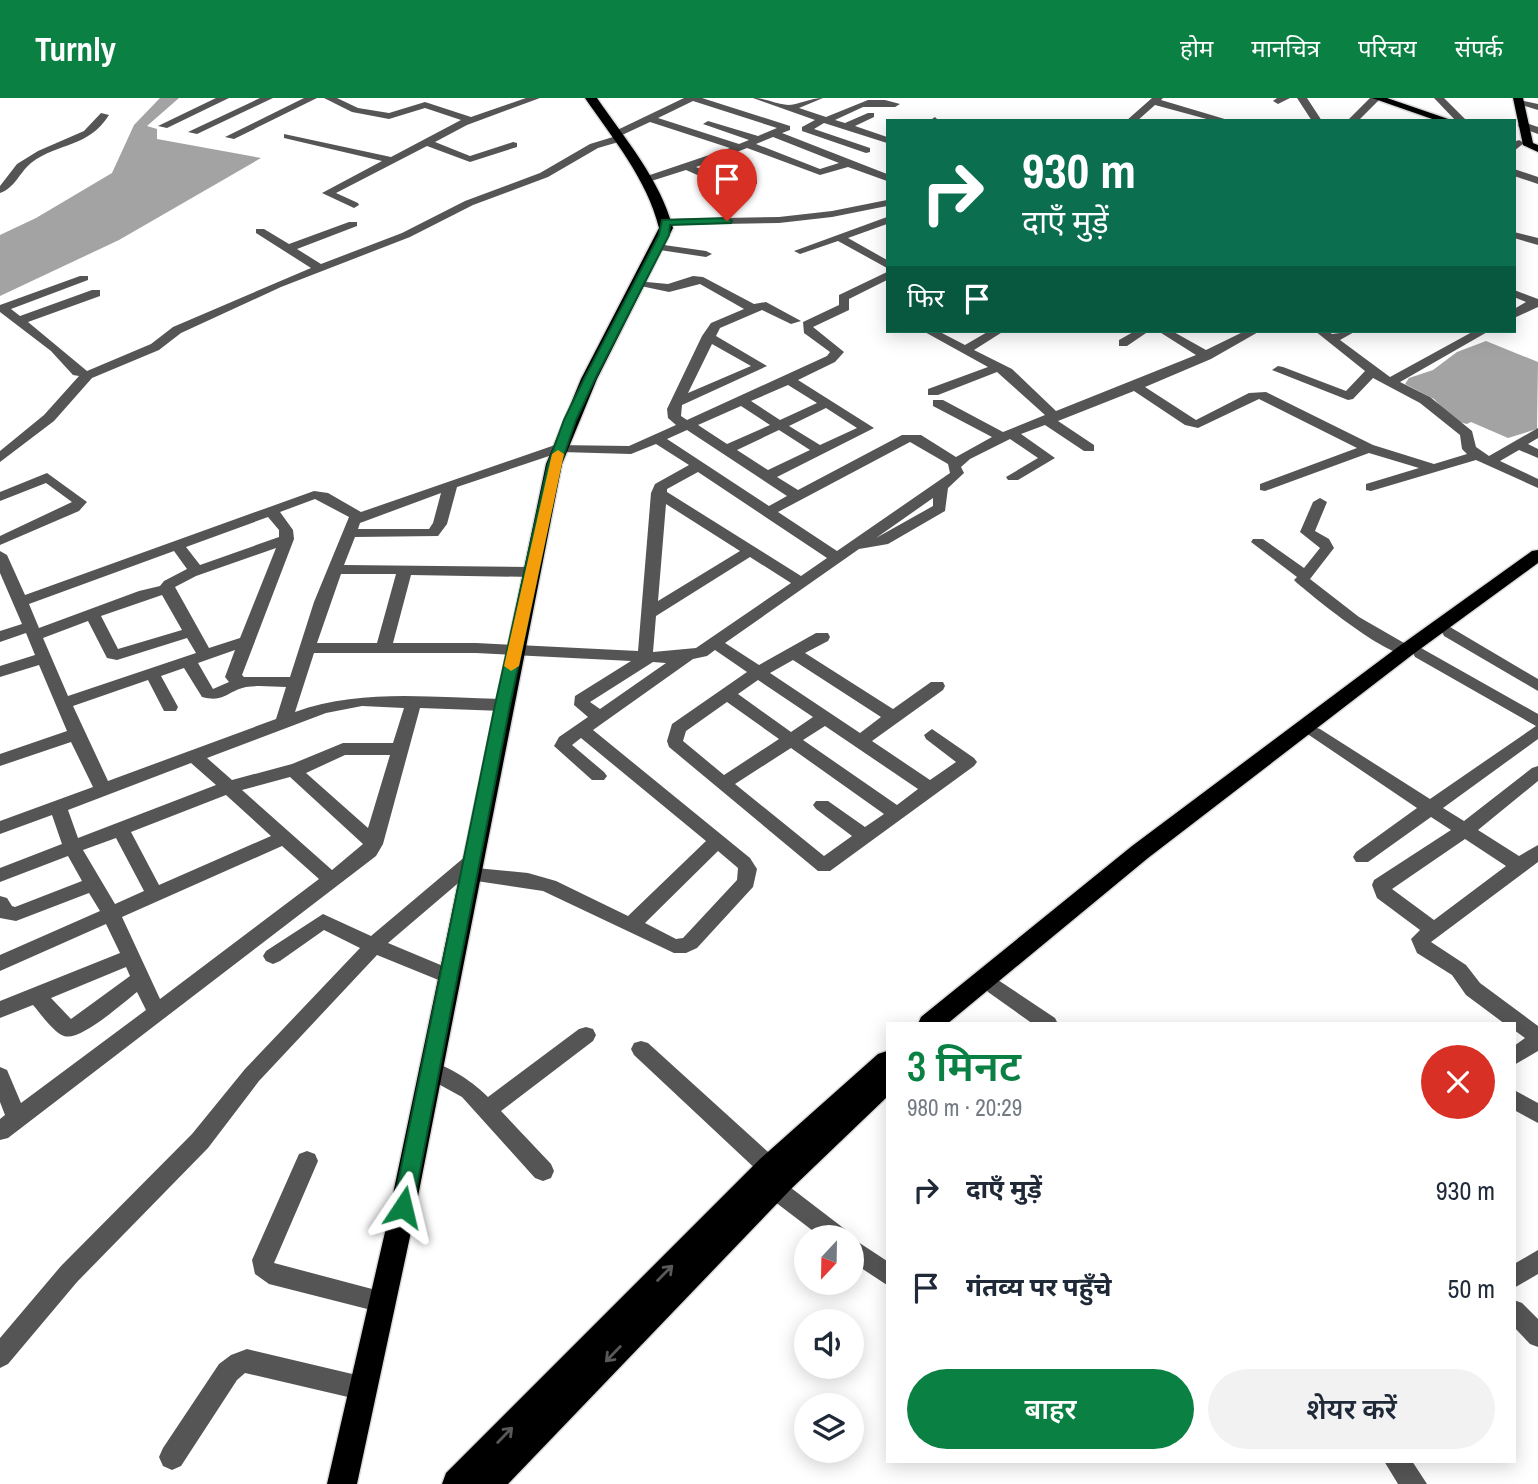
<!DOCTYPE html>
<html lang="hi">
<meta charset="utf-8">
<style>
:root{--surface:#fff;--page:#f2f2f3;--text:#1f2937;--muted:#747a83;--accent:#0b8043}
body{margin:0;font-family:"Archivo Narrow","Noto Sans Devanagari",sans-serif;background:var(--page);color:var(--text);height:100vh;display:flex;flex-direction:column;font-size:26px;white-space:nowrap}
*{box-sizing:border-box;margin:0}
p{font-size:23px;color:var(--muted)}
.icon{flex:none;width:38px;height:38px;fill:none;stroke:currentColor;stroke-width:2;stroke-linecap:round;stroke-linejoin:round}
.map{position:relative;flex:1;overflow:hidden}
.side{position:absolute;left:886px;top:924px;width:630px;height:441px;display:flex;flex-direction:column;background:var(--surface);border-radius:0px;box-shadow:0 4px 18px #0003}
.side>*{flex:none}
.banner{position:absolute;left:886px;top:21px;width:630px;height:214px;border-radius:0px;box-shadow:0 4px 18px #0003;background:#0b6e4f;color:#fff;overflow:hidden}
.needle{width:46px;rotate:202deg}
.fabs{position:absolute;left:794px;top:1127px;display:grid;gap:14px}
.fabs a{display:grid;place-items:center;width:70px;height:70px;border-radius:50%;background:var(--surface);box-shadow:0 4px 18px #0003;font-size:35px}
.pin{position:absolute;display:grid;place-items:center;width:60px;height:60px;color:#fff;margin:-72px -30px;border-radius:50% 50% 50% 0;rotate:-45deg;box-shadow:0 0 7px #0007}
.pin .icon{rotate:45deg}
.me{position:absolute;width:77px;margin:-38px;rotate:10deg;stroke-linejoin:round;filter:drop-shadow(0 0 5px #0008)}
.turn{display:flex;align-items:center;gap:24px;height:147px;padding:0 21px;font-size:32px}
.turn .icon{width:91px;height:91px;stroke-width:2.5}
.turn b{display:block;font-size:49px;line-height:60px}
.then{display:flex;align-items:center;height:66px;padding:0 21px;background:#0003;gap:14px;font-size:26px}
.round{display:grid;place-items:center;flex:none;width:74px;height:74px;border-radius:37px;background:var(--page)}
.summary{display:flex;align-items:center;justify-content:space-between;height:119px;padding:0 21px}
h1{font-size:42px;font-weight:600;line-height:52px;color:var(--accent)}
.primary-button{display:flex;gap:14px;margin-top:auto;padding:14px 21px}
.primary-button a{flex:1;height:80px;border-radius:42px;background:var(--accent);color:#fff;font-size:28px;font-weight:600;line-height:80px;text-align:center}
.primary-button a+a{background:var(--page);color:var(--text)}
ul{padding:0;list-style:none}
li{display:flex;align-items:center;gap:21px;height:98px;padding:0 21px}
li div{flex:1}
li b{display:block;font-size:26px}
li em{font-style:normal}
header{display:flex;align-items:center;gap:42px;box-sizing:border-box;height:98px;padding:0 35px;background:var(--accent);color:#fff}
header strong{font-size:33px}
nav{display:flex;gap:38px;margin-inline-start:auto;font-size:24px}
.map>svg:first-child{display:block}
.water{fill:#a3a3a3}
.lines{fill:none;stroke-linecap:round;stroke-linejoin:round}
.major-casing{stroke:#dbdbdb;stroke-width:3}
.highway-casing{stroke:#dbdbdb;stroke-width:3}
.minor{fill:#555;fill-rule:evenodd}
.major{fill:#000;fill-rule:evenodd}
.highway{fill:#000;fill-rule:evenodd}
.oneway{stroke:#595959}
.route{fill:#0b8043;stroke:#07532c;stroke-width:2}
.slow{fill:#f59e0b}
</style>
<header>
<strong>Turnly</strong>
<nav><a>होम</a><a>मानचित्र</a><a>परिचय</a><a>संपर्क</a></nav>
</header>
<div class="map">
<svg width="1538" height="1386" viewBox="0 0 1538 1386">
<rect width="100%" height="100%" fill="#fff"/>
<g class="water">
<polygon points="160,0 179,0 147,28 157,31 157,41 261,60 119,142 0,198 0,137 36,120 112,75 134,27"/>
<polygon points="1486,243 1538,264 1537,331 1508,340 1471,324 1467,326 1455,323 1434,301 1405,286 1409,280 1433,272 1457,254"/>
</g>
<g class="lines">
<defs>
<g id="major">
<polygon points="1372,0 1387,0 1454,23 1438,23"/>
<polygon points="1513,0 1523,0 1533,45 1538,47 1538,54 1523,47"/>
</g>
<g id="highway">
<path d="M585,0H597C625,41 660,81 673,130L597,281L562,366L411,1134L357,1386H327L385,1134L546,366L581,281L659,130C647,81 613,41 585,0Z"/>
<polygon points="1538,452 1538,465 1412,557 1148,760 947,926 918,926 921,919 1132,748 1398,549 1532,453"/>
<polygon points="887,953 887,999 792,1090 508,1386 442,1386 446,1375 760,1061 878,956"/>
</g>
</defs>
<use href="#major" class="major-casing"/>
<use href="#highway" class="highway-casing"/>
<g class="minor">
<polygon points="216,0 229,0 167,30 158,28"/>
<polygon points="260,0 273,0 197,36 188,34"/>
<polygon points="304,0 317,0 234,41 225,39"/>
<polygon points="324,0 337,0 358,10 389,15 425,4 471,19 526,0 540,0 467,27 435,44 470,58 513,44 517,45 517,49 470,64 427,48 336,95 358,105 359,107 354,110 322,95 382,63 284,40 284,36 391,59 461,22 425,10 389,21 352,14"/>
<path d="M684,0H702L790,28V32L782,35L887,76V83L848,69L820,77L747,50L714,63L757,82V86H749L704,66L696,69L744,90V94H736L686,72L645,85L641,84V80L730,50L650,24L620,38L622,43L598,50L548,79L473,107L410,139L281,189L181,235L159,252L92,280L54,323L0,364V353L44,317L79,278L73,277L51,253L0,214V207L80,178H88V182L11,211L20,218L92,192H100V198L28,224L87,273L151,246L173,229L311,170L256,135V131H264L289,146L349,124H357V128L297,151L321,166L402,135L465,103L540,75L590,46L613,39L611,35ZM693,3L777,30L758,38L708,23L703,26L749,42L739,46L658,20ZM773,39L839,65L820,71L756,46Z"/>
<path d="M753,0C766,0 776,6 788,7C797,7 811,0 823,0L799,10L826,19L868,2H885L900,6L895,9H863L835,22L845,25L868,15H874V19L855,28L887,39V45L824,25L814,31L870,50V54L866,55L802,33V29L815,22Z"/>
<polygon points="1152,0 1163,0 1161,2 1228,22 1214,23 1155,7 1137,23 1126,23"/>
<polygon points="1277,0 1290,0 1278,6 1273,3"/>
<polygon points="1297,0 1307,0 1322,23 1312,23"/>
<polygon points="1370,0 1381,0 1358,23 1347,23"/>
<polygon points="1434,0 1444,0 1467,23 1456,23"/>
<polygon points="1515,1 1538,6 1538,12 1515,5"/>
<path d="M101,15L109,17C88,50 59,44 31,65C19,75 15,90 0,95V88L17,66L38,53L84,33Z"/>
<polygon points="935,19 939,23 929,23"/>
<polygon points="1523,24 1538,29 1538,36 1519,29 1518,27"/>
<polygon points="1519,42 1524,45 1514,53 1514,44"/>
<polygon points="1514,71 1538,79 1538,86 1514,78"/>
<polygon points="887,102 887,108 832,119 779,125 666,127 660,124 666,121 779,119 832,113"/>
<polygon points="887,119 887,126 848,140 887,162 887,170 838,143 800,156 794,153"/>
<polygon points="1514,134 1538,140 1538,147 1514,140"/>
<polygon points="657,146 706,153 712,156 706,159 653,151 653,147"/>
<path d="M887,174V182L849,201V212L813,229L844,254L835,264L798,282L874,330L777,379L798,392L902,337H921L956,359L992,339L933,308V302H943L1003,334L1045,317L997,274L938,297H928V291L988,269L923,233H938L965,247L989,233H1004L974,252L1012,271L1056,313L1196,257L1158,233H1172L1206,252L1245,233H1260L1211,261L1145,289L1196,322L1249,295L1266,294L1373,347L1434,366L1467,356L1462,351L1460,337L1420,305L1373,280L1353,301L1348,302L1272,272L1278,268L1283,269L1346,293L1365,273L1315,233H1328L1332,236L1356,233L1340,242L1390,279L1474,233H1489L1400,284L1430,299L1472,333L1476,349L1489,358L1538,330V340L1528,346L1538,351V360L1519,352L1500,363L1538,381V390L1476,362L1371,393L1366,392V386L1419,370L1369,355L1265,393L1260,392V386L1357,350L1259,301L1198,330L1185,327L1134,293L1058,323L1094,347V353H1084L1045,327L1021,336L1055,360L1018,382H1008L1006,379L1038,360L1010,341L970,361L961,369L964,375L948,390L945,413L888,446L859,451L725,545L759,567L816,535H828L830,539L828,543L805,555L893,611L931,584H943L945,588L943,592L872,643L930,682L956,664L926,641L924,637L932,631L974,660L977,664L974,668L830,773H818L669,649L667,643L672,626L747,574L715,552L707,558L693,561L593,632L750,760L757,771L753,789L697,850L686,855H674L543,793L463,781L388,845L455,873L458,878L455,883L448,886L441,883L377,857L259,983L208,1050L77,1184L8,1266L0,1270V1240L61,1168L192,1036L245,971L360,850L324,832L280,863L273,866L266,863L263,858L266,853L323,816L371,838L467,757H479L482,762L476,770L528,775L556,783L628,818L706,743L581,640L572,647L604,674L607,678L604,682H592L554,648L559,639L588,619L574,607L575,598L631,563L476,555H314L295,614C362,590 433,600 503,601L511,607L503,613L420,610L383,746L376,758L8,1040L0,1042V1021L5,1017L0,1004V969L7,972L21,1005L146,912L137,894C124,904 80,944 64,938C53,934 41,916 33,907L0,920V903L120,855L106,826L0,873V857L100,813L89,795L16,823L0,820V798L7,800L12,808L15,809L82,783L68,758L0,784V770L62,746L52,717L0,736V723L93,689L71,644L0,668V656L67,633L39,567L0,579V568L35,557L26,535L0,544V533L22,526L0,475V453L7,457L25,497L314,393L328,395L361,414L555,347L629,348L676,327L668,320L667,311L702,238L711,225L744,211L700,186L669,194L636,187V183L668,186L693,178L703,179L754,206L766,204L801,223L791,226L762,212L720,230L716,238L767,268L682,307L681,318L687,322L827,258L830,254L804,235L803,224L839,207V197ZM712,246L751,268L688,295ZM788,287L817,305L780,322L751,303ZM741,308L770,327L727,346L698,327ZM826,310L857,330L820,347L789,328ZM687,332L787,398L769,408L667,341ZM779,332L810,352L768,372L737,352ZM910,344L948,366L950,375L837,453L778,414ZM656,346L689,367L655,386L651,395L638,553L476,545H393L411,477L532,479L540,474L532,469L344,467L355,439L438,438L447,426L457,389L561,354L631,356ZM698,374L827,460L801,478L667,394V391ZM441,395L433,425L429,431H358L360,425ZM933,400V408L876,440ZM315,401L349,419L314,504L290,579H244L242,577L294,441L293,432L280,414ZM666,406L740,453L658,503ZM268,419L279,432V439L200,467L186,449ZM276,450L240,540L209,550L175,489L196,478ZM174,453L187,471L164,483L160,488L139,493L39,530L29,506ZM750,459L791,485L696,550L653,554L656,518ZM341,476H396L377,545H317ZM162,497L182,532L118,551L101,518ZM88,523L107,560L117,562L187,540L196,555L68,598L43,540ZM235,552L225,579L229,584L213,591L198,565ZM793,562L881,619L860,635L770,575ZM653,564L666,565L600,611L590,604ZM184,570L202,599C225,605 227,593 246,589C258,587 274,589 286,589L276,621L108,683L73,608L148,582L164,613H176L178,609L161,578ZM758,582L813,619L791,634L738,596ZM727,604L779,641L724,677L683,643L686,633ZM362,608L404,610L393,645H343L292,666L232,682L207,660L326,615ZM825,628L918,691L897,707L803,642ZM791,650L884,716L865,729L828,703H816L813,707L816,711L852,738L824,758L735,686ZM345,657H390L368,730L306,675ZM191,665L216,687L78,740L68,712ZM290,679L363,746L332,772L242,692ZM226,697L271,738L159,787L131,734ZM116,740L144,793L115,806L83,752ZM282,748L319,781L160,901L122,819ZM718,753L738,770L737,782L683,840L676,841L645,825ZM126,869L130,878L71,921L51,900Z"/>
<polygon points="1514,192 1538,201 1538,209 1514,220 1514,211 1526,204 1514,199"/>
<polygon points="1135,233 1149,233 1127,248 1119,248 1119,242"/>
<polygon points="47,375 87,404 79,413 0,447 0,438 72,404 46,385 0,403 0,394"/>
<path d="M1320,400L1327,404L1315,433L1329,441L1334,450L1310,481L1359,519L1411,549L1413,553L1411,557C1390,562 1315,500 1297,485L1294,482L1297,479L1251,444L1253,441H1263L1304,470L1320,450L1300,434L1313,404Z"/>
<polygon points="1450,529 1538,581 1538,593 1444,538 1442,534"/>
<path d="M1421,550L1538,616V641L1443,710L1464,723L1532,670L1538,668V683L1478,732L1519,758L1538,747V764L1431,844L1466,867L1480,885L1538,928V953L1514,967V948L1525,940L1514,932V926H1505L1466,897L1452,877L1417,855L1411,841L1420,832L1377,800L1372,787L1374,782L1451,732L1431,719L1368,764H1356L1353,759L1356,754L1417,710L1306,635L1314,629L1320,631L1430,701L1536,628L1415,559L1413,555ZM1465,741L1506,768L1434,822L1392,791Z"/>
<polygon points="995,880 1055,920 1058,926 1033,926 988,894 985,888 988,882"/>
<path d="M586,929L593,931L596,937L593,943L501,1013L551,1066L554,1073L551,1080L543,1083L535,1080L462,999L422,977L419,971L422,965C439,959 476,986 488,999L579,931Z"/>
<polygon points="641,943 648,945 777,1062 780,1069 777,1076 769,1079 761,1076 634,957 631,951 634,945"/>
<polygon points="1514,992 1538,1005 1538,1025 1514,1012"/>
<polygon points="307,1053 315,1056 318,1063 274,1165 391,1196 395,1204 391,1212 383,1215 269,1186 255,1176 252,1162 299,1056"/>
<polygon points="774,1080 782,1083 846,1132 849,1139 821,1139 766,1097 763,1090 766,1083"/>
<polygon points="852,1140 887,1163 887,1187 852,1164"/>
<polygon points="1538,1152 1538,1176 1514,1190 1514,1166"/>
<polygon points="1514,1202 1522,1205 1538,1221 1538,1249 1530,1246 1514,1229"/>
<polygon points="247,1251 365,1279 374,1283 377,1291 374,1299 365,1303 245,1275 237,1282 181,1368 172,1372 163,1368 159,1359 163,1350 219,1266 231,1257"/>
<polygon points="1384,1363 1412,1363 1427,1386 1398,1386"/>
</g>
<use href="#major" class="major"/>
<use href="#highway" class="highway"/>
</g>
<defs><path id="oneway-shaft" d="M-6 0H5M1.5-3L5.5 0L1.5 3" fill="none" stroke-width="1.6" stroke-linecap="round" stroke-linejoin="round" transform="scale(1.75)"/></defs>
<g class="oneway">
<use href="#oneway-shaft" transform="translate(665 1175) rotate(-45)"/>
<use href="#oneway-shaft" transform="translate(613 1256) rotate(134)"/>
<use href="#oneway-shaft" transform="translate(505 1337) rotate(-46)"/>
</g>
<polygon class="route" points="727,120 732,123 731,125 670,127 669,137 595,281 576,322 561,366 510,607 413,1109 410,1115 403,1118 396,1115 393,1109 495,607 548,366 564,322 584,281 659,137 662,122"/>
<polygon class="slow" points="558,352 564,356 519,568 511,573 504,568 552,356"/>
</svg>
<div class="fabs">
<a><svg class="needle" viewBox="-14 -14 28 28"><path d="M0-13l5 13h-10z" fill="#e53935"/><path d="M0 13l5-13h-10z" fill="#747a83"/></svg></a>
<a><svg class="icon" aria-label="sound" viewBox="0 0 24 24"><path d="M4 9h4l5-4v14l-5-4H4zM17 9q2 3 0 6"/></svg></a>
<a><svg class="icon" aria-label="layers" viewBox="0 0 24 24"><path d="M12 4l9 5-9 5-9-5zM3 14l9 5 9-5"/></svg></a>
</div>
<div class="pin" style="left:727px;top:123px;background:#d93025"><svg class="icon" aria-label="arrive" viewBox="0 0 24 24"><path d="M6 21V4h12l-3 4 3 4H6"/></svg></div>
<svg class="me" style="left:403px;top:1109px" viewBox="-20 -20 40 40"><path d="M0-17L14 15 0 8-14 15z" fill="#0b8043" stroke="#fff" stroke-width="4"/></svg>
<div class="banner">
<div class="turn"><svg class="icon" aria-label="right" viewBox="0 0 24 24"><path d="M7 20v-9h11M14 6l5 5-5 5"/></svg><div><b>930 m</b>दाएँ मुड़ें</div></div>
<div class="then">फिर<svg class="icon" aria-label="arrive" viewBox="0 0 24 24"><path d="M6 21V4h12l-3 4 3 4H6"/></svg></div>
</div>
<section class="side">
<div class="summary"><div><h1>3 मिनट</h1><p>980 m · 20:29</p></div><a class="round" style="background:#d93025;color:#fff"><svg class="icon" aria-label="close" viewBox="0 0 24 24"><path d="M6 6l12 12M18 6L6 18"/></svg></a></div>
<ul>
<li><svg class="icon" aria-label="right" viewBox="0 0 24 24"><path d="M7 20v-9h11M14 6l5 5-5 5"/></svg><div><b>दाएँ मुड़ें</b></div><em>930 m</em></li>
<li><svg class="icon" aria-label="arrive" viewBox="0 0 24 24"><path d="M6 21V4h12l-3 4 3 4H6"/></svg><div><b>गंतव्य पर पहुँचे</b></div><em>50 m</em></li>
</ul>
<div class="primary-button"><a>बाहर</a><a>शेयर करें</a></div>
</section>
</div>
